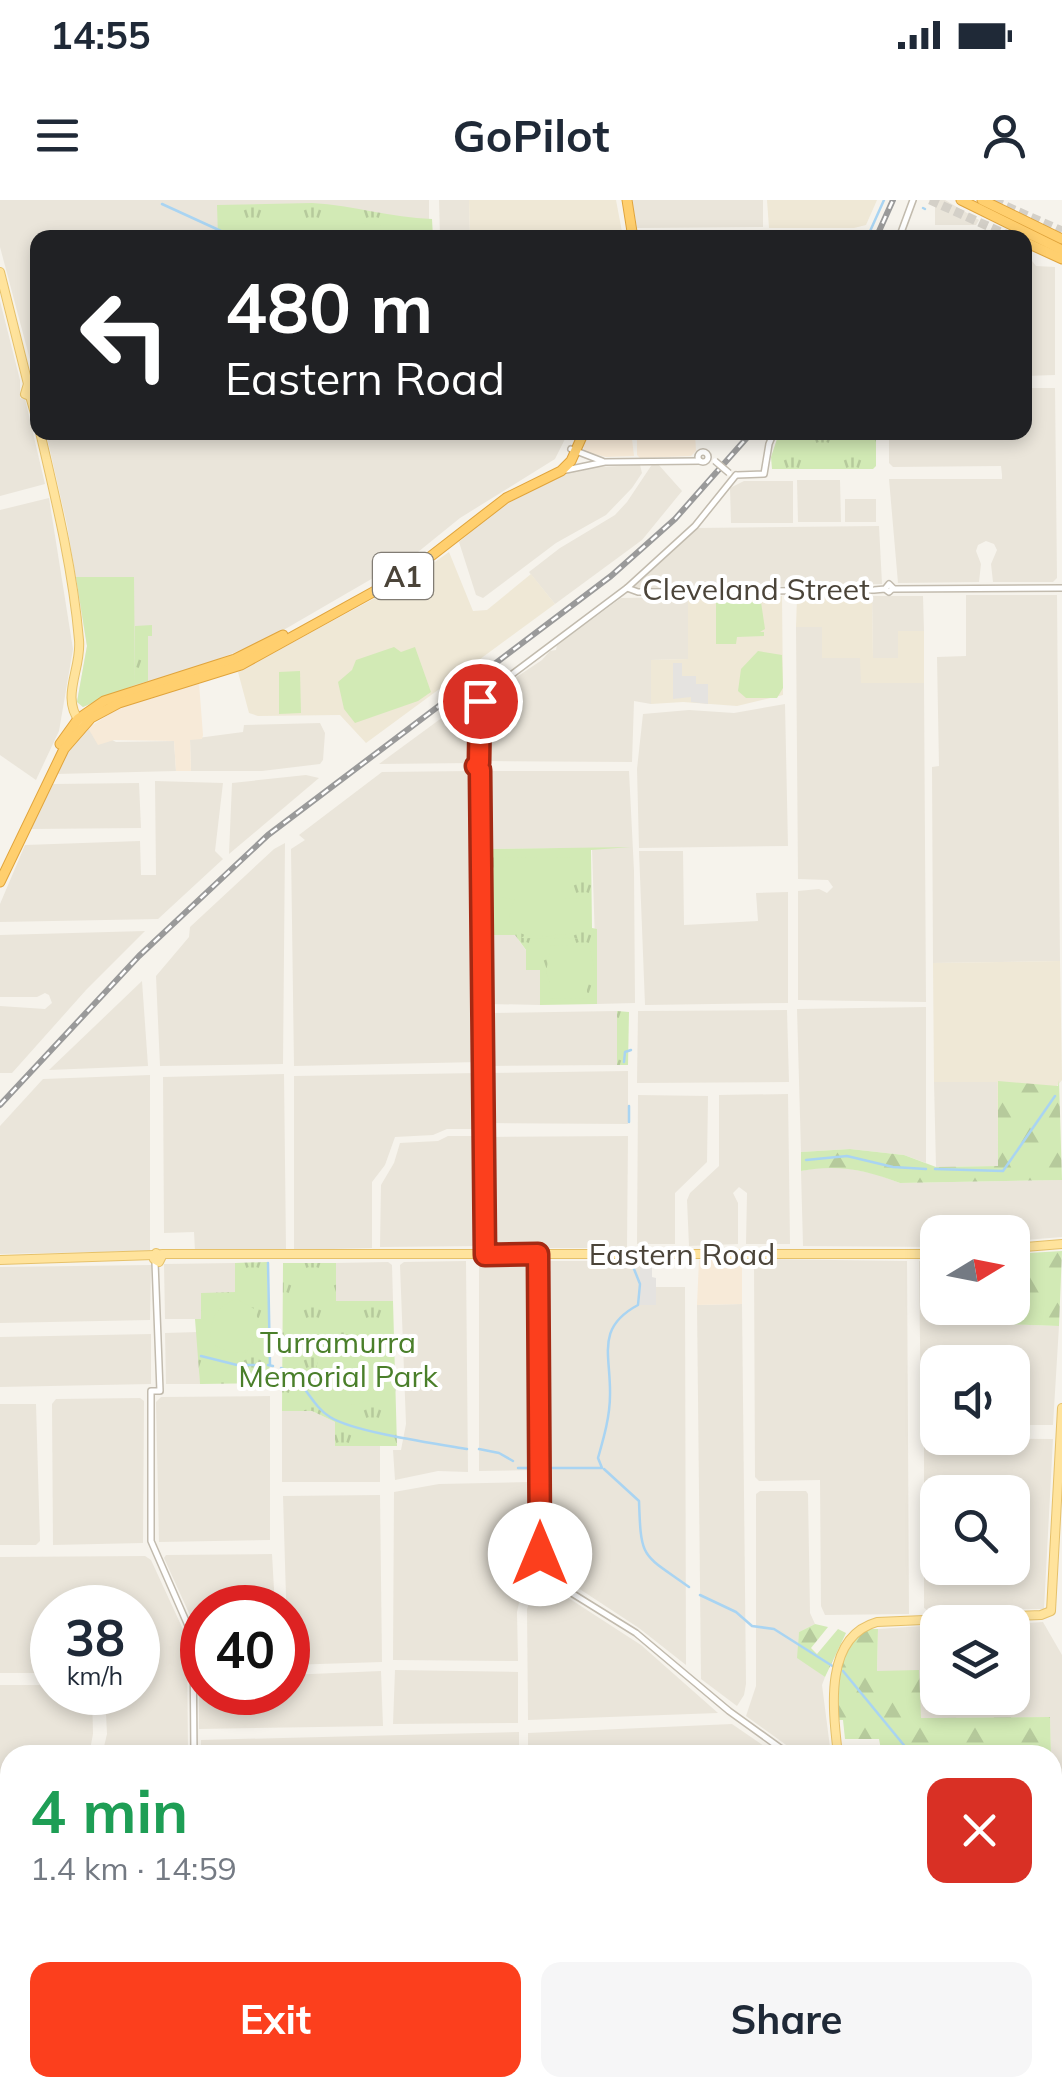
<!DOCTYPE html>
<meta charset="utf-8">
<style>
:root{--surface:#fff;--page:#f6f6f7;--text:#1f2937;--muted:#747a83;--accent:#fc3f1d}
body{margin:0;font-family:Mulish,sans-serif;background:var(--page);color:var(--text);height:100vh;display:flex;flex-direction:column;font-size:38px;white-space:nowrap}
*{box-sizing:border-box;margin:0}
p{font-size:32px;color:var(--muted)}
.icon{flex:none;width:55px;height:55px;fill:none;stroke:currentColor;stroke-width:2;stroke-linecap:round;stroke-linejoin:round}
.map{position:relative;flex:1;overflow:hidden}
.details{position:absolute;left:0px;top:1545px;width:1062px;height:352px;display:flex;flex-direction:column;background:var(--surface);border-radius:30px 30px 0 0;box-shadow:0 5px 15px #0003}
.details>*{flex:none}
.hud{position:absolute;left:30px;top:30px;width:1002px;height:210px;border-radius:20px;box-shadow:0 5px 15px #0003;background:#202124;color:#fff;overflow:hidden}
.needle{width:65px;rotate:80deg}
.buttons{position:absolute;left:920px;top:1015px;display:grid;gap:20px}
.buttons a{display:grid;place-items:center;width:110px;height:110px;border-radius:20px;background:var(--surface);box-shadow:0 5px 15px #0003;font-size:50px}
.speed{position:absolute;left:30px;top:1385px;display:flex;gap:20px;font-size:50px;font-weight:700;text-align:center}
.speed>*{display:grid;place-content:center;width:130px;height:130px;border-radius:50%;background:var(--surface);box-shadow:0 5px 15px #0003;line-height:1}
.speed small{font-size:25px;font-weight:400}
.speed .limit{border:15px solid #d22;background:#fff;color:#111}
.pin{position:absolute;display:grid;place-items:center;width:85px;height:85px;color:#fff;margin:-42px;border:5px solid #fff;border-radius:50%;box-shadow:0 2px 10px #0007}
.me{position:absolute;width:110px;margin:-55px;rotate:0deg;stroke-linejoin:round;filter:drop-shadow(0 0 8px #0008)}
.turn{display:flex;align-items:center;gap:35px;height:210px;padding:0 30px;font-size:45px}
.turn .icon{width:130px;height:130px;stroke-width:2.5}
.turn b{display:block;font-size:70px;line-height:85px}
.round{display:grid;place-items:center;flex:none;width:105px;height:105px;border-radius:20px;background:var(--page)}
.headline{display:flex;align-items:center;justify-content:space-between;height:170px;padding:0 30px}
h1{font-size:60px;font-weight:700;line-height:75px;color:#1e9e55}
.primary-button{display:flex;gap:20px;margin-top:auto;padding:20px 30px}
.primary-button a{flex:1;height:115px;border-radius:20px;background:var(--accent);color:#fff;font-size:40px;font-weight:700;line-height:115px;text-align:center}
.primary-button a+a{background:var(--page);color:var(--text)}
.status{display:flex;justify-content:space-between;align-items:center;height:70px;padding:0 50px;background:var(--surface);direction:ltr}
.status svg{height:28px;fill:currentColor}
header{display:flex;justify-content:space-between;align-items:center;height:130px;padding:0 30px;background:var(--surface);font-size:45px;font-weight:700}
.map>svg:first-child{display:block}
.residential{fill:#eae5da;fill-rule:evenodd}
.commercial{fill:#f7ead8}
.education{fill:#efe8d6}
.grass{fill:url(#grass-tufts)}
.forest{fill:url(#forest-firs)}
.garden{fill:#d2eab5}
.parking{fill:#e5e3e0}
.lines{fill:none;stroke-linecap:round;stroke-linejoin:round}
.stream{stroke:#a9d4f2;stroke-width:2.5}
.highway-tunnel{stroke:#d4d0c8;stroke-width:9;stroke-dasharray:9 4.5;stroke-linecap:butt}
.minor-casing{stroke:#c2bbae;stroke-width:8}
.major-casing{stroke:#e6c16a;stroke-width:10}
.highway-casing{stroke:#e0a43c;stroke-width:11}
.minor{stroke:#fff;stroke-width:5}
.major{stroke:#ffe39c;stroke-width:8}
.highway{stroke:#ffcf6e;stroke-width:9}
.rail-casing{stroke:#9a9a9a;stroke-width:6}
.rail{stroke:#fff;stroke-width:2.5;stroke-dasharray:8;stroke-linecap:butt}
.minor-bridge-casing{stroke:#c2bbae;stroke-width:8;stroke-linecap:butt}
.minor-bridge{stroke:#fff;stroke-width:5}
.route-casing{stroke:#a42913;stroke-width:25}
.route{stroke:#fc3f1d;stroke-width:18}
.labels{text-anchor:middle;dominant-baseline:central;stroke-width:8;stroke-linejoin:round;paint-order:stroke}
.shield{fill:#fff;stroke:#817c74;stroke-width:2.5}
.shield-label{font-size:28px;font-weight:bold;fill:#4b4439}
.street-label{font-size:30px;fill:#4b4439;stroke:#fff}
.park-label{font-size:30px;fill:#4a7f2a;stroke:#fff}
</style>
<div class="status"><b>14:55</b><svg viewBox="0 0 49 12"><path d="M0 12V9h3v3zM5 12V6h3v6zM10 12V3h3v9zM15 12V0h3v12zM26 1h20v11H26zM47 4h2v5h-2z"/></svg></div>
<header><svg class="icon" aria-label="menu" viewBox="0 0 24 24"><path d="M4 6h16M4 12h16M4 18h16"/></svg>GoPilot<svg class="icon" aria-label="person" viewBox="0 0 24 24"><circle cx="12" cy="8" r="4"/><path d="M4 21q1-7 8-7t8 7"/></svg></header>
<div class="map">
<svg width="1062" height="1896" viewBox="0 0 1062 1896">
<defs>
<pattern id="grass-tufts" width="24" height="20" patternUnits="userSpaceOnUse" patternTransform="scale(2.5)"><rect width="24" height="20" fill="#d2eab5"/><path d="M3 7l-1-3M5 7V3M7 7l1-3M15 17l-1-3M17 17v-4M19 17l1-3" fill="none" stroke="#b6ca9c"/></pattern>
<pattern id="forest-firs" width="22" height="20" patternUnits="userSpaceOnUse" patternTransform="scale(2.5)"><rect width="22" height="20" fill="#d2eab5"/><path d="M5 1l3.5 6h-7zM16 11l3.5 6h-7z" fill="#b6ca9c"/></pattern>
</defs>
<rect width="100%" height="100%" fill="#f6f3ec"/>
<g class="residential">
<polygon points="0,0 429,0 429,37 38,38 37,186 0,47"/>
<polygon points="439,0 469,0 470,37 440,37"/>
<polygon points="632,0 763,0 763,27 637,28"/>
<polygon points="929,0 945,0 979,20 976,25 935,25 935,7"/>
<polygon points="1025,52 1036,66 1055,67 1055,175 1025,176"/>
<polygon points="0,101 20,180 20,198 25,199 45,284 0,296"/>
<polygon points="1025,188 1055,188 1057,378 1053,382 993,382 991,364 997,350 994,344 986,341 978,345 976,351 981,364 979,382 898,383 889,279 1002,279 1002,275 1001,266 893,267 889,263 889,233 1025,232"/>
<polygon points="46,233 568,233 555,259 460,318 418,352 268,439 189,471 114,492 83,507 77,502 87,446 67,325"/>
<polygon points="653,263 657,263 682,291 642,340 555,404 529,372 560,348 615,315 627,302"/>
<polygon points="640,265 642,273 632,288 606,315 556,343 483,398 476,395 459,342 499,308 576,268"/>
<polygon points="797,280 840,280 841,322 798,322"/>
<polygon points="744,281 793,281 793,323 731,323 730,288"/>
<polygon points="49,298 73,449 59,531 36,580 0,555 0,310"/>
<rect x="845" y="299" width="31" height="23"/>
<polygon points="879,326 882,384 633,388 695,328"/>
<polygon points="966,395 1057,395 1060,761 933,763 932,567 939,566 937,457 966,456"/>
<polygon points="872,396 923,396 924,431 898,431 898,458 873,458"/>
<polygon points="688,397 688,459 651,460 651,504 634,501 632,562 484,561 483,509 491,494 542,460 550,451 556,450 557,445 621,398"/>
<polygon points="796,427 822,427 861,458 861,483 924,483 926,802 798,800 798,691 819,689 827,693 833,687 828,680 798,679"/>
<polygon points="473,495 472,563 379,564"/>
<polygon points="785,504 788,646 639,648 637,569 643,514 689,510 734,513"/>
<polygon points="320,523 325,533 323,560 320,564 262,571 191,571 190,539 243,532 244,525"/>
<polygon points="88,528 116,542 174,541 176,571 56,574 65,554"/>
<polygon points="470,571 474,573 477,671 479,862 294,866 291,649 305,640 299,635 382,572"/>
<polygon points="488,571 629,571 634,671 635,803 597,804 592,648 486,649 485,573"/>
<polygon points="306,575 319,578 229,654 232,583"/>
<polygon points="155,581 223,583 215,651 223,659 158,719 0,722 0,704 25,645 140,641 141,675 156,675"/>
<polygon points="139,583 141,628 30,629 53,584"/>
<polygon points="285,643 283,864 160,866 156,776 189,737 190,727 274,649"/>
<polygon points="639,651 683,651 684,725 758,721 756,693 788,692 788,803 645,805"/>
<polygon points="145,731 86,790 12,873 0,873 0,806 45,809 52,803 49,795 45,793 37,797 0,797 0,735"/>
<polygon points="487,735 515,735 540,770 540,805 489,804"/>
<polygon points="142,781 148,866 49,870"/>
<polygon points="926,807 926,963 904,955 850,949 801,952 797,809"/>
<polygon points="787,810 789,882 637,883 638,811"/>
<polygon points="617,811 617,865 489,866 488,815 492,813"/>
<polygon points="628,871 628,924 489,923 490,873"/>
<polygon points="478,873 479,929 447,929 433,935 395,937 385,965 372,982 372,1048 294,1050 294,876"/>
<polygon points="284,874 286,1050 195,1051 194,1032 164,1033 163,877"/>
<polygon points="150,875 150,1051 0,1054 0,926 43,879"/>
<polygon points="998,881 998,966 936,967 934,882"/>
<polygon points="788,894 790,1044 746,1044 747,993 739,987 733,993 738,1003 738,1044 689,1046 687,1000 690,993 719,966 719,895"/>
<polygon points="638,895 708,896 707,962 675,993 675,1044 637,1044"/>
<polygon points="448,936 479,936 480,1046 380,1047 381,985 394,963 400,943 438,941"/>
<polygon points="628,936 627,1048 492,1048 490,937"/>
<polygon points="831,965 876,974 900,983 1062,980 1062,1037 1013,1041 1012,1032 938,1032 937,1047 803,1046 801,971"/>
<polygon points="758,1059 907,1061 909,1414 825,1415 821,1406 820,1280 759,1281 755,1277 754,1062"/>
<polygon points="937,1059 938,1108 971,1108 971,1123 1059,1126 1053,1225 1013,1225 1012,1162 938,1162 937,1224 921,1224 919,1061"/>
<polygon points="466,1061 468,1272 438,1271 395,1280 393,1250 401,1250 406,1224 400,1065 404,1062"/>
<polygon points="479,1061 532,1061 533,1270 479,1271"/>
<polygon points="544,1061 640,1061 641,1105 655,1105 656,1087 685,1087 686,1465 639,1428 546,1367"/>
<polygon points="388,1062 392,1065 393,1101 335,1101 336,1063"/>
<polygon points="235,1063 235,1092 201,1119 165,1119 164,1064"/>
<polygon points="151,1065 150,1120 0,1123 0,1067"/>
<polygon points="742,1104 746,1484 744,1495 737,1506 701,1479 697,1105"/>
<polygon points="198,1132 200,1184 166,1184 165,1133"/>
<polygon points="151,1134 151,1184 0,1187 0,1137"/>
<polygon points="270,1196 270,1340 159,1342 156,1202 161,1197"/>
<polygon points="140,1198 144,1201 143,1343 53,1345 52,1204 56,1199"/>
<polygon points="0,1204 36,1204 40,1341 36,1345 0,1345"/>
<polygon points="282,1211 312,1211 335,1222 335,1246 380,1246 380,1282 282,1282"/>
<path d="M924,1238L1053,1239L1044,1409L927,1410L924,1408ZM938,1292H1012V1368H938Z"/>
<polygon points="531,1282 533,1368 522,1390 517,1412 518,1461 393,1460 394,1292 439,1284"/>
<polygon points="760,1291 806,1291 808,1294 810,1413 815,1424 799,1432 798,1457 825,1477 822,1485 831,1555 800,1555 746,1516 756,1486 756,1294"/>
<polygon points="380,1295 382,1462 288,1465 283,1296"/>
<polygon points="272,1354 275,1407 202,1408 202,1492 288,1492 288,1475 381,1471 383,1526 199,1529 199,1435 164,1358 166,1355"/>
<polygon points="145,1356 151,1360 187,1438 188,1555 102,1555 107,1534 105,1493 138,1492 138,1408 52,1408 52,1473 0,1473 0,1357"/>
<polygon points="539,1379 641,1445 718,1513 528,1520 527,1409"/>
<polygon points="1043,1422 1062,1455 1062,1679 1053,1679 1050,1517 921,1518 877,1472 878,1429 937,1425 938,1498 1012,1498 1013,1424"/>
<polygon points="395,1470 518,1472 518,1523 393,1524"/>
<polygon points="0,1485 52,1485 52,1492 92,1493 93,1534 89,1555 10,1555 10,1595 0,1595"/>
<polygon points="732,1524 777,1555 528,1555 528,1533"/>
<polygon points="519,1532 519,1555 201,1555 201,1540"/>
<polygon points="0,1608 10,1608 10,1696 0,1697"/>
<polygon points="1062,1757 1062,1843 1052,1838 1053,1757"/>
<polygon points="0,1816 10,1816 10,1888 30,1888 30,1896 0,1896"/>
<polygon points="1053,1854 1062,1858 1062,1896 895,1896 895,1888 1052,1888"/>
<polygon points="85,1888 174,1888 173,1896 87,1896"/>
<polygon points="297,1888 402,1888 408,1896 297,1896"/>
</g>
<g class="commercial">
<polygon points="587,233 611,233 611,236 632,239 634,256 606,257 585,252 583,246"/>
<polygon points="640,233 695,233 696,251 691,256 640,258 637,255 637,236"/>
<polygon points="199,483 203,535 202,539 190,540 191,571 176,571 174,541 114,540 98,545 88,528 119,508"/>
<polygon points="742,1059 742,1104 697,1105 699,1060"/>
</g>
<g class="education">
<polygon points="469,0 616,0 623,37 470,37"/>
<polygon points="767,0 877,0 866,25 854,28 769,28"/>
<polygon points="449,352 473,411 487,410 531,374 555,404 366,543 340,515 258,516 249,513 238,472 412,378"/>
<polygon points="782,396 783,495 737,506 683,502 651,504 651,460 688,459 688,397"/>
<polygon points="872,396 873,458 898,458 898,431 924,431 924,483 861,483 860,458 822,458 822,427 796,427 797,397"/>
<polygon points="1060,761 1062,880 998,958 997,882 934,882 933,763"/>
<rect x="0" y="1741" width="10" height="72"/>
</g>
<g class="grass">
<path d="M312,3C354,5 391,18 432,19L433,37H218L217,5Z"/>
<polygon points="779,233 876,233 876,266 873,269 772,269 771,257"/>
<polygon points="152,425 152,436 148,436 148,481 135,485 135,426"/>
<polygon points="631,647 591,650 592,728 597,729 597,804 540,805 540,770 526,770 526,750 515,735 487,735 486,649"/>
<polygon points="617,811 629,812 628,865 617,865"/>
<polygon points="267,1062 270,1183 200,1184 195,1119 201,1119 201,1093 235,1092 235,1063"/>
<polygon points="283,1063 336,1063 336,1101 393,1101 397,1246 335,1246 335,1222 312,1211 282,1211"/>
</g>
<g class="forest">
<path d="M1059,880L1062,980L900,983C866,970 837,964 801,971V952L850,949L904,955L936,967L998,966V881L1058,886Z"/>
<polygon points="1062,1051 1059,1126 971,1123 971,1108 1012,1108 1013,1054"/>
<polygon points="815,1424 828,1427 811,1448 817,1454 838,1429 846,1433 825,1477 797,1458 799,1432"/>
<path d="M863,1429H878L877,1471L919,1470L921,1518L1050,1517L1051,1555H882L879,1539H845L843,1520H839C838,1478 834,1462 863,1429Z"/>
</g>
<g class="garden">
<polygon points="361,23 384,26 401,37 330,37 340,29"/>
<polygon points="76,377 134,377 135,485 83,507 77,502 87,446"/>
<polygon points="716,401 761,402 765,429 760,432 764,432 764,436 737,437 736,444 716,444"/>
<polygon points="394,447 401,452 415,447 431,492 418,501 355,523 344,509 338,482 352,470 356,460"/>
<polygon points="758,451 782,455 783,488 777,498 746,498 738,491 741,469"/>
<polygon points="300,471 301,513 279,514 279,472"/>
<polygon points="553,657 572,658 572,696 562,698 581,699 581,733 540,736 583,739 521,738 526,735 516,732 510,713 509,726 492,726 492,708 510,709 515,700 496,696 493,680 496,658"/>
<polygon points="551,745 589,746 595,771 587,787 587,799 549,798 550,783 546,772"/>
<path d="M237,1099L256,1110L259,1130L247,1152L231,1153L211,1144C209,1120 215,1107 237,1099Z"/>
<path d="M343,1135C388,1133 391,1167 376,1199L347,1206L318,1191C314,1166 316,1144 343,1135Z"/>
</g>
<g class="parking">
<polygon points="673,463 682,463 682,476 696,476 696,484 708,484 708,504 691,502 691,497 673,499"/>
<polygon points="640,1061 652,1061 652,1077 656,1078 656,1105 640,1105"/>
</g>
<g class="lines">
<g class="stream">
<polyline points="162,4 221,31 255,38"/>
<polyline points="923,8 925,9"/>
<polyline points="329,38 332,33"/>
<polyline points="867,38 884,0"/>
<polyline points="624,862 625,852 631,850"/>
<polyline points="629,906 629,922"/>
<polyline points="806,960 847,956 893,967 926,969"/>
<polyline points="935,969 1003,971 1055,896"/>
<polyline points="268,1063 270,1165"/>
<polyline points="201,1156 237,1165 263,1165"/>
<polyline points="268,1165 273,1166"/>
<path d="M281,1168C304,1178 310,1205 330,1217C353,1232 437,1244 467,1249"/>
<polyline points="479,1249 499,1253 513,1261"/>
<polyline points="518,1268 533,1268"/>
<polyline points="544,1268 601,1268"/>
<path d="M602,1268L598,1258C604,1237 610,1216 610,1195C611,1155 595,1128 638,1105L640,1084L632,1064"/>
<path d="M604,1269L639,1301C641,1361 642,1353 689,1387"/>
<polyline points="700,1395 736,1412 752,1426 774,1429 834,1467"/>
<polyline points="843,1471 912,1555"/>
<polyline points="1052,1713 1062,1714"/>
<polyline points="457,1888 463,1896"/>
</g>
<g class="highway-tunnel">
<polyline points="930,0 1014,38"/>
<polyline points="994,1 1062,31"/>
</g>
<defs>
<g id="minor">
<polyline points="899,38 913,0"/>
<polyline points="571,249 602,261"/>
<circle cx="703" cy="257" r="5"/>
<polyline points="566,270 605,262 700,261"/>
<polyline points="737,275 764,274 769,244 774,232"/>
<polyline points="627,388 638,392 874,390 885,389 889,384 893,388 889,392 885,389"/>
<polyline points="893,389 1062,388"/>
<polygon points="478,563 483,565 481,570 476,568"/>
<polyline points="479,563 479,508 483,496 627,388 695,326 736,275"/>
<polyline points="480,570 485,1055"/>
<polyline points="538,1055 542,1371 549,1379 636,1433 729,1511 790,1555"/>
<polyline points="155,1062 160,1191 151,1191 151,1341 193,1437 194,1555"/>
<polyline points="176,1896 178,1888"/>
</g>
<g id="major">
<polyline points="0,72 28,184 25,194 30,196 34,191 29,188"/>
<polyline points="30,196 38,224"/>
<path d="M40,232C56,300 73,370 79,440C82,468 60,497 80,522"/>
<polyline points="1012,1048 1062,1044"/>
<polygon points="156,1053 162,1056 159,1062 154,1059"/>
<polyline points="162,1054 938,1054"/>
<polyline points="0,1060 154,1055"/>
<path d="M838,1555C833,1511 823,1437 877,1422L1041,1415L1051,1411L1062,1208"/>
<polyline points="0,1601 10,1601"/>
<polyline points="1052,1847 1062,1851"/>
<polyline points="844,1888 844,1896"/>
</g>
<g id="highway">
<polyline points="627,0 633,38"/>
<polyline points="961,0 1062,50"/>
<polyline points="982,0 1062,39"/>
<polyline points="1025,42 1062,59"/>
<polyline points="60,544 78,519 104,501 235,459 283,435"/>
<polyline points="0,682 64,549 91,518 119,503 241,465 413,370 506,298 561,271 571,261 584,232"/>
</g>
</defs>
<use href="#minor" class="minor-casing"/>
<use href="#major" class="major-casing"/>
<use href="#highway" class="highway-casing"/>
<use href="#minor" class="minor"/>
<use href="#major" class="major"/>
<use href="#highway" class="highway"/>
<defs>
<g id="rail">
<polyline points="876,38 893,0"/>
<polyline points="0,905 139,756 268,635 611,376 675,319 752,232"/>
</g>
</defs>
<use href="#rail" class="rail-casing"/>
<use href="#rail" class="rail"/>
<defs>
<polyline id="minor-bridge" points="715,261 729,273"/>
</defs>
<use href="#minor-bridge" class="minor-bridge-casing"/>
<use href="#minor-bridge" class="minor-bridge"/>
</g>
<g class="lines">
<defs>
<polyline id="route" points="480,501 479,563 476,566 480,570 485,1055 538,1054 540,1354"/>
</defs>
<use href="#route" class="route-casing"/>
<use href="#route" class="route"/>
</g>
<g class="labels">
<rect class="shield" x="373" y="353" width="60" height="46" rx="8"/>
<g class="shield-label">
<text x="403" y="376">A1</text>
</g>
<g class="street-label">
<text x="756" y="389">Cleveland Street</text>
<text x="682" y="1054">Eastern Road</text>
</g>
<g class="park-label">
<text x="338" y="1142">Turramurra<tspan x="338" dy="34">Memorial Park</tspan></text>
</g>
</g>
</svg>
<div class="buttons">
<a><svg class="needle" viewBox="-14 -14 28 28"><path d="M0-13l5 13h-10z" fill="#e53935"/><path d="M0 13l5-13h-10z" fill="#747a83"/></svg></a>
<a><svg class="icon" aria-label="sound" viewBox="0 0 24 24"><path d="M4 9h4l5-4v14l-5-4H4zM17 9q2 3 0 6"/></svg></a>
<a><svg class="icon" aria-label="search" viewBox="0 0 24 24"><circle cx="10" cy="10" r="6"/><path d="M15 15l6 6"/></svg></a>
<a><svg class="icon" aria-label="layers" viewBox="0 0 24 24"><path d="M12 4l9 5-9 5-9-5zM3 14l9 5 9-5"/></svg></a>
</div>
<div class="speed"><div>38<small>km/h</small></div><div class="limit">40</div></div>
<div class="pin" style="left:480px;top:501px;background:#d93025"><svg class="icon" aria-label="arrive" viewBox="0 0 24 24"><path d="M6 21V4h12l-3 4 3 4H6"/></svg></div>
<svg class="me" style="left:540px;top:1354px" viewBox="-20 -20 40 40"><circle r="19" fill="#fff"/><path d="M0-13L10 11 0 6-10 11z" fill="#fc3f1d"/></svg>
<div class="hud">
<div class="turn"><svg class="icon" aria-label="left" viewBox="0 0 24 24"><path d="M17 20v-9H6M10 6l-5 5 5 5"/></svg><div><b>480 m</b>Eastern Road</div></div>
</div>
<section class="details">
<div class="headline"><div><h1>4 min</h1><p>1.4 km · 14:59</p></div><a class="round" style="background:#d93025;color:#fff"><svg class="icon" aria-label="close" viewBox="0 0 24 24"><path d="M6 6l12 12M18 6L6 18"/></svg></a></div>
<div class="primary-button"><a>Exit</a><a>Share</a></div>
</section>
</div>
